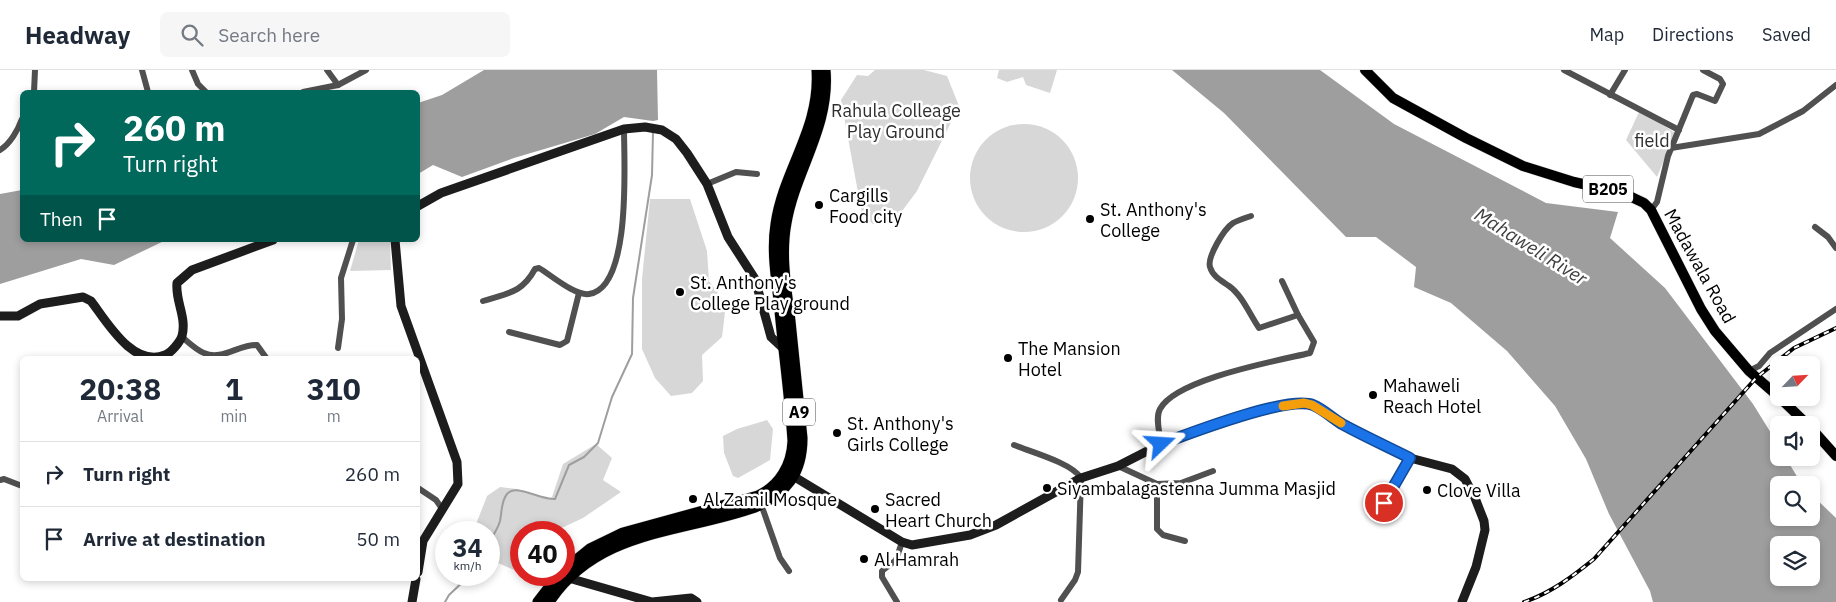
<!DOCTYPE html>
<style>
:root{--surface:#fff;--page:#f6f6f7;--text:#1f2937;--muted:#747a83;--line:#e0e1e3}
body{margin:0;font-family:"IBM Plex Sans",sans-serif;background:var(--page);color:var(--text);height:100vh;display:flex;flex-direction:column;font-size:19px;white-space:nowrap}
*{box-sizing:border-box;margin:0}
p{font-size:16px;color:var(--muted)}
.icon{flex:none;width:28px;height:28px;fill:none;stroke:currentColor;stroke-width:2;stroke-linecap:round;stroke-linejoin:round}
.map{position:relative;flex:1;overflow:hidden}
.sheet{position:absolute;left:20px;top:286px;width:400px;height:225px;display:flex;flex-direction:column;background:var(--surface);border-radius:8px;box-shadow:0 2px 8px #0003}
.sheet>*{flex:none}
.banner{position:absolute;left:20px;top:20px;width:400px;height:152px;border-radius:8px;box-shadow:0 2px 8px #0003;background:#00695c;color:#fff;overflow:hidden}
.needle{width:32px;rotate:65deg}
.tools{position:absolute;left:1770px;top:286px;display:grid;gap:10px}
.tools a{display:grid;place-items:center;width:50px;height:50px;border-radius:8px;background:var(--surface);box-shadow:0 2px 8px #0003;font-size:25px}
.speed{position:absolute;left:435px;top:451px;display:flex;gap:10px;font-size:25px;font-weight:700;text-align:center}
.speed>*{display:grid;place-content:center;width:65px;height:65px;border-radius:50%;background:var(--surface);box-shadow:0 2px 8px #0003;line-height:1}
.speed small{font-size:12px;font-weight:400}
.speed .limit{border:8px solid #d22;background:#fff;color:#111}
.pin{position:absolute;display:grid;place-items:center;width:42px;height:42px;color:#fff;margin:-21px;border:2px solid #fff;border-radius:50%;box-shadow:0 1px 5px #0007}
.me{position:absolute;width:55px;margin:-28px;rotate:70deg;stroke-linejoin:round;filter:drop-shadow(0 0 4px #0008)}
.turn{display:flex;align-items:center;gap:18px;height:105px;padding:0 20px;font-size:22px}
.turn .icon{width:65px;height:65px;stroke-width:2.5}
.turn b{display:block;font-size:35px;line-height:42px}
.then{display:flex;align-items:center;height:48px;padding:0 20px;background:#0003;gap:10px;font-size:19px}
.eta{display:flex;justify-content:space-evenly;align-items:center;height:85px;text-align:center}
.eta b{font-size:30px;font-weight:800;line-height:35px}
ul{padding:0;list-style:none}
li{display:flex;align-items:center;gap:15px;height:65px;padding:0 20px;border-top:1px solid var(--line)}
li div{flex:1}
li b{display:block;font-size:19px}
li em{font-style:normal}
header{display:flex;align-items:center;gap:30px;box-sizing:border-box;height:70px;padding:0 25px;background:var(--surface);border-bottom:1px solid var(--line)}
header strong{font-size:24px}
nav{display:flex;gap:28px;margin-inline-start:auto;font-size:18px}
.search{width:350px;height:45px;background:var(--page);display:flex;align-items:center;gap:12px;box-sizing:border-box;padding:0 18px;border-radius:8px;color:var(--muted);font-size:19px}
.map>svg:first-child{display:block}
.green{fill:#d7d7d7}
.water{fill:#9e9e9e;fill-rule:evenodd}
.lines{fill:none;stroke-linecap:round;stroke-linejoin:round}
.stream{stroke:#9e9e9e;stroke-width:2}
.primary-casing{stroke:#dbdbdb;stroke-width:11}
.highway-casing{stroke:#dbdbdb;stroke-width:12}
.street{stroke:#505050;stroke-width:6}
.secondary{stroke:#1d1d1d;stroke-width:9}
.primary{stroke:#000;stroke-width:10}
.highway{stroke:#000;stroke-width:11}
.rail-casing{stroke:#000;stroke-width:4}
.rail{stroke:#fff;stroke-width:2;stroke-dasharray:5.5;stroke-linecap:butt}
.route-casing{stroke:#114b97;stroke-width:12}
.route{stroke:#1a73e8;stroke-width:9}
.slow{stroke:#f59e0b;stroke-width:9}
.poi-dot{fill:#000;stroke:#fff;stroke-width:2}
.labels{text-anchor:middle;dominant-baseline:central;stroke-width:5;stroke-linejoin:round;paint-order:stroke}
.shield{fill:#fff;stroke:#4c4c4c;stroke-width:1}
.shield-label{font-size:16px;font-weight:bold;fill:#000}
.park-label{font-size:18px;fill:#2e2e2e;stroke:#fff}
.poi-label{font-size:18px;fill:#000;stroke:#fff;text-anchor:start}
.street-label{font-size:18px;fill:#000;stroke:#fff}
.water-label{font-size:19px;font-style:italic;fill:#3f3f3f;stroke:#fff}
</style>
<header>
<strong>Headway</strong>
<div class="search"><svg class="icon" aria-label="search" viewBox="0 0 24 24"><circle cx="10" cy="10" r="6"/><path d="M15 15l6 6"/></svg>Search here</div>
<nav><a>Map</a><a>Directions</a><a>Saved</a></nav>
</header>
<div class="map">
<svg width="1836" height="532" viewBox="0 0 1836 532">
<rect width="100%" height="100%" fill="#fff"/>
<g class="green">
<polygon points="875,0 924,0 947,6 959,36 917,121 896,149 873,154 862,144 841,30 857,5 868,6"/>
<polygon points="999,0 1057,0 1050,23 1026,15 1023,7 1007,12 997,8"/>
<polygon points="1640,40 1675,63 1657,107 1626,70"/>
<circle cx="1024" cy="108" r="54"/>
<polygon points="650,129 690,129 707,181 709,211 726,234 722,267 702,285 703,311 692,323 671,326 655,308 642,279 642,209"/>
<polygon points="359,170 390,170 391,200 350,201"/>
<polygon points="767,350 773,359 770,390 738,408 733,406 724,383 723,366 737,359"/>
<polygon points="596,374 612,388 603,410 621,422 583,448 553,462 521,462 521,503 489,489 489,462 473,462 487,426 500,417 517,419 547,429 552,427 563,394"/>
</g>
<g class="water">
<polygon points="484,0 657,0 658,50 653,51 624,47 595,64 514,88 462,107 433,95 418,104 418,33 442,25"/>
<path d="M1172,0H1320L1394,54L1546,133L1618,142L1610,168L1665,218L1753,334L1779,376V388H1786L1802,415H1779V448H1811V424L1836,448V532H1653L1650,521L1609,444L1586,389L1555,336L1507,281L1451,233L1414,217L1416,197L1376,167H1346L1224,43ZM1779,475H1811V508H1779Z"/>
<polygon points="22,120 22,170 166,170 114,195 81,189 0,214 0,124"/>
</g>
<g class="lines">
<g class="stream">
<path d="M489,472C493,466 498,458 500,451C502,442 501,431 507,424C517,413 539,430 555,429L569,395L584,387L598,373L612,327L632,284L633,228L652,105L653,62"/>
<polyline points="445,532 449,525 467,508 469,505"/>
</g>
<defs>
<g id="primary">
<polyline points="1365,0 1393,28 1466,68 1523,96 1574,112 1623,123 1644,133 1651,140 1701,239 1715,261 1749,301 1779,327"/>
<polyline points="1780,328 1808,355"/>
<polyline points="1811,358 1836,386"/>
</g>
<g id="highway">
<path d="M564,500L590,479L623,463L758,426C780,416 792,395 793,371C790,324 783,277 779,230C776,205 772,179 776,154C784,99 821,59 817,0"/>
<polyline points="538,532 559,505"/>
<path d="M549,532C597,459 681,463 755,437C786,423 802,404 802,368C798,329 794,290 790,251C786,219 780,185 786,153C795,100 830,57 825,0"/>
</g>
</defs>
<use href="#primary" class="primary-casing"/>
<use href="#highway" class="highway-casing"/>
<g class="street">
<polyline points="142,0 148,22"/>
<polyline points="192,0 198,14 206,22"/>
<polyline points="327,0 338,15"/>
<polyline points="1564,0 1679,60"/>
<polyline points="34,22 35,0"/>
<polyline points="303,22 338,15 366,0"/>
<polyline points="1610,25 1625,0"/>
<polyline points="1671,78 1759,64 1803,41 1836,15"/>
<path d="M0,80C10,74 18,60 22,49"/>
<polyline points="707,114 736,102 757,104"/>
<polyline points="1651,140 1657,132 1668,86 1693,25 1697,24 1715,31 1723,14 1720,9 1703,0"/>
<path d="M1251,146C1245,148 1238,150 1233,153C1224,159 1207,187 1210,197C1213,207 1222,211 1229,216C1242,225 1250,245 1259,258L1298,245"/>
<polyline points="1815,157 1828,167 1836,178"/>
<path d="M483,231C508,223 522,223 535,199L539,198C551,205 575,226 589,224C632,218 624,91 624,59"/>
<polyline points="509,262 560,275 567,271 579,223"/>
<path d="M182,267C188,272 196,280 204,283C222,291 239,274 257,275L267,289"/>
<polyline points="338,278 342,249 341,208 353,170"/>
<polyline points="1749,301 1759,296 1770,283 1836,239"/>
<path d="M1161,374C1160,364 1155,348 1160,339C1176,309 1276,291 1310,283L1314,272L1298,245L1282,211"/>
<path d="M1014,375C1031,382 1072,393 1081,408L1078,502L1075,510L1061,530"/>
<polyline points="1118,396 1157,414 1181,413 1213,401"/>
<polyline points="0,410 4,409 22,416"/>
<polyline points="1157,414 1157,459 1163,465 1185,471"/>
<polyline points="418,418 436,430 443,440"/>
<polyline points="761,434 780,488 789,501"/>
<polyline points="1384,437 1385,430 1410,388"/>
<polyline points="897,532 882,507 882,501 896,490 902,472"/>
</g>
<g class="secondary">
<polyline points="418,136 441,123 624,59 645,57 662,60 676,69 687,83 707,114 728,167 755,209 771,267 786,281"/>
<polyline points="395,170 401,236 457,392 458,414 423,471 418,502"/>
<path d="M0,246H18L40,234L83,227L91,231C107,252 133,298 165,285C171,283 180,272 182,266C187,247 175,231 177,213L192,200L273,170"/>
<polyline points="788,403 902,472 912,475 970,465 996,455 1081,408 1118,396 1161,374 1221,352 1277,337 1304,333 1313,335 1342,354 1410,388 1452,399 1465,409 1475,428 1484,451 1485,460 1476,497 1462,532"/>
<polyline points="565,507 652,532 691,528 697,532"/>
<polyline points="412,532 416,509"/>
</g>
<use href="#primary" class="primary"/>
<use href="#highway" class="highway"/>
<defs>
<path id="rail" d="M1524,532C1551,523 1573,506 1594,489L1756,308L1794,278L1836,258"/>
</defs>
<use href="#rail" class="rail-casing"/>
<use href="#rail" class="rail"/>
</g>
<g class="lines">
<defs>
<path id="route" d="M1161,374C1188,364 1288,325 1313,335C1323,339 1332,348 1342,354C1364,366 1388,377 1410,388L1384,433"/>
</defs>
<use href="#route" class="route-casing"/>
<use href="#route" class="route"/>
<polyline class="slow" points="1283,336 1304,333 1312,335 1341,353"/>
</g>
<g class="poi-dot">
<circle cx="819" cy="135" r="5"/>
<circle cx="1090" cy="149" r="5"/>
<circle cx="680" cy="222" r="5"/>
<circle cx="1008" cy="288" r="5"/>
<circle cx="1373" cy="325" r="5"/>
<circle cx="837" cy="363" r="5"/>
<circle cx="1047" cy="418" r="5"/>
<circle cx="1427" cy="420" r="5"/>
<circle cx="693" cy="429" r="5"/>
<circle cx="875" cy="439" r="5"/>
<circle cx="864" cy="489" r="5"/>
</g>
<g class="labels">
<g class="shield">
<rect x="1583" y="105.5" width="50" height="27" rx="4"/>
<rect x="783" y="328.5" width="32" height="27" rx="4"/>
</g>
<g class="shield-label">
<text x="1608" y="119">B205</text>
<text x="799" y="342">A9</text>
</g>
<g class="park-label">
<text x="896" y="40">Rahula Colleage<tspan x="896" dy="21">Play Ground</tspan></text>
<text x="1652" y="70">field</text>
</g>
<g class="poi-label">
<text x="829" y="125">Cargills<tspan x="829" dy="21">Food city</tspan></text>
<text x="1100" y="139">St. Anthony's<tspan x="1100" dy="21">College</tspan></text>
<text x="690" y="212">St. Anthony's<tspan x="690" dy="21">College Play ground</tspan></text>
<text x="1018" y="278">The Mansion<tspan x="1018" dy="21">Hotel</tspan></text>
<text x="1383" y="315">Mahaweli<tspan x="1383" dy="21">Reach Hotel</tspan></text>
<text x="847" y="353">St. Anthony's<tspan x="847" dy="21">Girls College</tspan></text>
<text x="1057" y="418">Siyambalagastenna Jumma Masjid</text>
<text x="1437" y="420">Clove Villa</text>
<text x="703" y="429">Al Zamil Mosque</text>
<text x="885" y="429">Sacred<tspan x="885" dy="21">Heart Church</tspan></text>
<text x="874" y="489">Al Hamrah</text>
</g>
<g class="street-label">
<text transform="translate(1700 196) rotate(61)">Madawala Road</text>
</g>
<g class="water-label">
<text transform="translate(1531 176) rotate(32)">Mahaweli River</text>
</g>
</g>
</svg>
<div class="tools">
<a><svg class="needle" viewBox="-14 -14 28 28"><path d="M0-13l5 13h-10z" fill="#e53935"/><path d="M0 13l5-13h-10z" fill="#747a83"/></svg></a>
<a><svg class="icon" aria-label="sound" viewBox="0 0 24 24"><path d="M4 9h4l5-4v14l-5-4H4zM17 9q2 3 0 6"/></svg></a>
<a><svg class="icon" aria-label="search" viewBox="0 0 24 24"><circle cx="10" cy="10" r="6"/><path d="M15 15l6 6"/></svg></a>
<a><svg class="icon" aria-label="layers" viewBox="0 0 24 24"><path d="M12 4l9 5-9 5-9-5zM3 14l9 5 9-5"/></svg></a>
</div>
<div class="speed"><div>34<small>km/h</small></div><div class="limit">40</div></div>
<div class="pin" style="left:1384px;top:433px;background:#d93025"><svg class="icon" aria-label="arrive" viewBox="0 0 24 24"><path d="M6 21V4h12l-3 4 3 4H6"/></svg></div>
<svg class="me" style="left:1161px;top:374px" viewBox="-20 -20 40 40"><path d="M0-17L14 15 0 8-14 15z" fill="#1a73e8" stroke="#fff" stroke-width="4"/></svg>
<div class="banner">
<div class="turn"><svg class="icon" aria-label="right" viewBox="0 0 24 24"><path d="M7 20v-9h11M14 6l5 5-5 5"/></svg><div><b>260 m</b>Turn right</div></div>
<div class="then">Then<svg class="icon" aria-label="arrive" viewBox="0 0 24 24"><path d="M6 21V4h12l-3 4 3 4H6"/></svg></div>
</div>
<section class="sheet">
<div class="eta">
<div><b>20:38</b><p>Arrival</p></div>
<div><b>1</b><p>min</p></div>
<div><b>310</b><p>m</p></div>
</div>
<ul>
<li><svg class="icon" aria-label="right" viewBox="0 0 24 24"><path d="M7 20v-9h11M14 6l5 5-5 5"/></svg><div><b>Turn right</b></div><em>260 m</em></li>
<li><svg class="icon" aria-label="arrive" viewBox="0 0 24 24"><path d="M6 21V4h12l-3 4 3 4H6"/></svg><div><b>Arrive at destination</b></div><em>50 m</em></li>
</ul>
</section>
</div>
